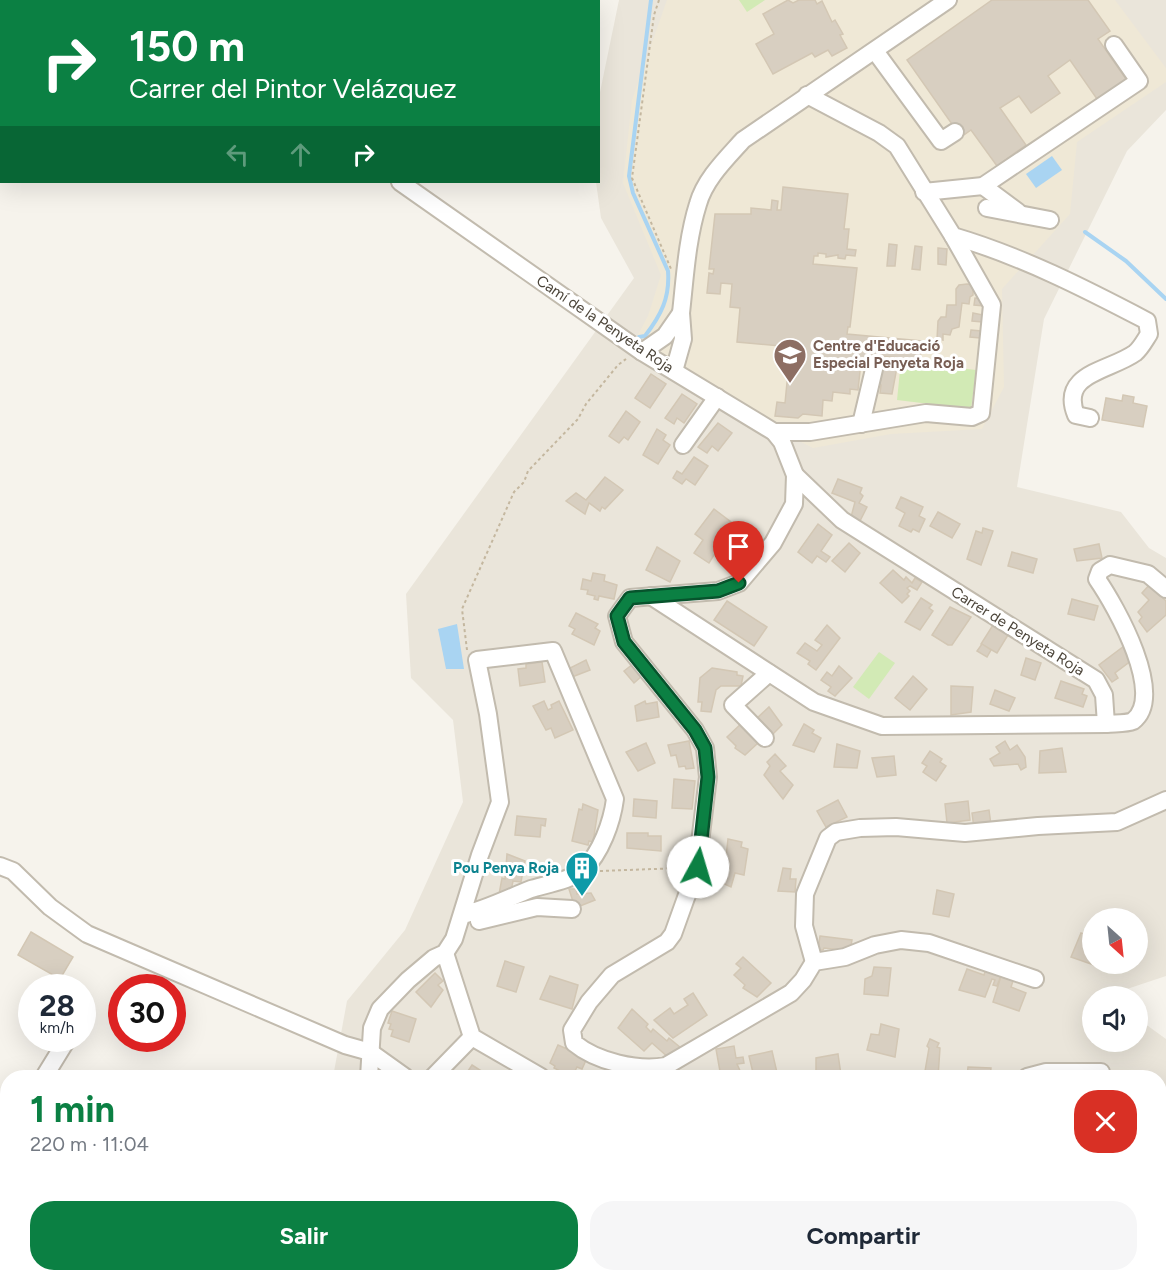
<!DOCTYPE html>
<html lang="es">
<meta charset="utf-8">
<style>
:root{--surface:#fff;--page:#f6f6f7;--text:#1f2937;--muted:#747a83;--accent:#0b8043}
body{margin:0;font-family:Figtree,sans-serif;background:var(--page);color:var(--text);height:100vh;display:flex;flex-direction:column;font-size:22px;white-space:nowrap}
*{box-sizing:border-box;margin:0}
p{font-size:20px;color:var(--muted)}
.icon{flex:none;width:33px;height:33px;fill:none;stroke:currentColor;stroke-width:2;stroke-linecap:round;stroke-linejoin:round}
.map{position:relative;flex:1;overflow:hidden}
.details{position:absolute;left:0px;top:1070px;width:1167px;height:212px;display:flex;flex-direction:column;background:var(--surface);border-radius:24px 24px 0 0;box-shadow:0 6px 24px #0002}
.details>*{flex:none}
.hud{position:absolute;left:0px;top:0px;width:600px;height:183px;box-shadow:0 6px 24px #0002;background:#0b8043;color:#fff;overflow:hidden}
.needle{width:39px;rotate:153deg}
.fabs{position:absolute;left:1082px;top:908px;display:grid;gap:12px}
.fabs a{display:grid;place-items:center;width:66px;height:66px;border-radius:50%;background:var(--surface);box-shadow:0 6px 24px #0002;font-size:30px}
.speed{position:absolute;left:18px;top:974px;display:flex;gap:12px;font-size:30px;font-weight:700;text-align:center}
.speed>*{display:grid;place-content:center;width:78px;height:78px;border-radius:50%;background:var(--surface);box-shadow:0 6px 24px #0002;line-height:1}
.speed small{font-size:15px;font-weight:400}
.speed .limit{border:9px solid #d22;background:#fff;color:#111}
.pin{position:absolute;display:grid;place-items:center;width:51px;height:51px;color:#fff;margin:-62px -26px;border-radius:50% 50% 50% 0;rotate:-45deg;box-shadow:0 0 6px #0007}
.pin .icon{rotate:45deg}
.me{position:absolute;width:66px;margin:-33px;rotate:6deg;stroke-linejoin:round;filter:drop-shadow(0 0 4px #0008)}
.turn{display:flex;align-items:center;gap:21px;height:126px;padding:0 30px;font-size:27px}
.turn .icon{width:78px;height:78px;stroke-width:2.5}
.turn b{display:block;font-size:42px;line-height:51px}
.lanes{display:flex;align-items:center;height:57px;padding:0 30px;background:#0003;justify-content:center;gap:30px;direction:ltr}
.lanes .off{opacity:.35}
.round{display:grid;place-items:center;flex:none;width:63px;height:63px;border-radius:24px;background:var(--page)}
.summary{display:flex;align-items:center;justify-content:space-between;height:102px;padding:0 30px}
h1{font-size:36px;font-weight:700;line-height:45px;color:var(--accent)}
.primary-button{display:flex;gap:12px;margin-top:auto;padding:12px 30px}
.primary-button a{flex:1;height:69px;border-radius:24px;background:var(--accent);color:#fff;font-size:24px;font-weight:700;line-height:69px;text-align:center}
.primary-button a+a{background:var(--page);color:var(--text)}
.map>svg:first-child{display:block}
.residential{fill:#eae5da;fill-rule:evenodd}
.education{fill:#efe8d6}
.green{fill:#d2eab5}
.water{fill:#a9d4f2}
.lines{fill:none;stroke-linecap:round;stroke-linejoin:round}
.stream{stroke:#a9d4f2;stroke-width:4}
.building{fill:#d8cfc1;stroke:#d3c7b4;stroke-width:1.5}
.minor-casing{stroke:#c2bbae;stroke-width:20}
.path{stroke:#c4b79f;stroke-width:2;stroke-dasharray:3 3;stroke-linecap:butt}
.minor{stroke:#fff;stroke-width:16}
.route-casing{stroke:#07532c;stroke-width:15}
.route{stroke:#0b8043;stroke-width:10}
.labels{text-anchor:middle;dominant-baseline:central;stroke-width:6;stroke-linejoin:round;paint-order:stroke}
.street-label{font-size:15px;fill:#4b4439;stroke:#fff}
.education-label{font-size:15px;font-weight:bold;fill:#785e54;stroke:#fff;text-anchor:start}
.culture-label{font-size:15px;font-weight:bold;fill:#0d838f;stroke:#fff;text-anchor:end}
</style>
<div class="map">
<svg width="1166" height="1280" viewBox="0 0 1166 1280">
<rect width="100%" height="100%" fill="#f6f3ec"/>
<path class="residential" d="M619,0H1166V110L1127,151L1044,319L1017,487L1121,512L1149,548L1166,558V976L1106,996H1092V1041H1137V1018L1166,1039V1280H251L256,1274H1160V1077H333L347,1001L405,930L463,802L453,720L411,678L406,594L634,278L601,218L596,182H598L599,97ZM1092,918H1137V963H1092Z"/>
<polygon class="education" points="667,0 1115,0 1166,68 1166,82 1077,142 1070,214 1002,289 1004,387 982,429 891,434 813,448 765,424 634,342 648,316 661,275 623,183 632,100"/>
<g class="green">
<polygon points="739,0 765,0 747,12"/>
<polygon points="901,361 976,370 971,409 897,400"/>
<polygon points="879,652 895,663 869,699 853,687"/>
</g>
<g class="water">
<polygon points="1052,156 1062,170 1036,188 1026,174"/>
<polygon points="457,624 464,669 446,669 438,629"/>
</g>
<g class="lines">
<g class="stream">
<polyline points="1085,232 1126,261 1166,299"/>
<path d="M639,337L645,336C661,315 670,298 668,271L633,193L629,176L651,0"/>
<polyline points="0,1203 8,1203"/>
<polyline points="181,1274 186,1280"/>
</g>
</g>
<g class="building">
<polygon points="788,0 793,3 799,0 815,0 817,4 822,1 832,22 835,20 843,34 840,35 847,48 832,56 828,50 815,57 812,53 773,74 756,44 774,34 763,14"/>
<polygon points="992,0 1088,0 1110,31 1098,39 1126,79 1097,99 1070,60 1048,76 1060,93 1031,113 1019,96 1000,108 1026,145 997,166 971,130 961,137 907,60"/>
<polygon points="783,187 848,194 844,229 849,229 847,249 856,250 855,256 846,255 845,259 838,258 838,255 826,257 826,254 818,253 818,256 814,256 813,264 857,268 850,327 848,327 847,334 922,341 920,360 871,355 870,363 861,362 858,390 850,389 850,394 833,392 832,401 823,400 822,416 803,414 798,418 775,416 777,402 785,403 789,362 775,360 775,355 790,357 798,352 799,342 792,342 791,347 737,342 740,308 730,307 732,284 721,283 720,294 707,293 709,273 713,274 714,269 709,269 715,214 751,214 751,208 771,210 772,200 778,201 777,210 781,210"/>
<polygon points="889,244 897,245 895,266 887,266"/>
<polygon points="915,246 922,247 920,270 912,269"/>
<polygon points="938,248 947,249 946,265 938,264"/>
<polygon points="967,284 973,285 973,295 970,297 969,304 962,303 959,327 952,329 950,335 943,334 943,340 937,339 938,321 941,317 946,317 947,305 956,305 956,289 959,285"/>
<polygon points="975,298 985,299 984,306 974,305"/>
<polygon points="973,313 983,315 982,322 972,321"/>
<polygon points="971,330 981,331 980,338 970,337"/>
<polygon points="880,366 897,367 892,394 880,393 881,385 878,384 878,379 881,380 882,371 879,371"/>
<polygon points="651,374 666,384 650,408 635,398"/>
<polygon points="682,394 697,404 684,423 677,418 674,424 665,418"/>
<polygon points="1123,395 1134,397 1133,403 1147,406 1143,427 1102,420 1106,398 1122,401"/>
<polygon points="626,411 640,422 628,440 624,437 619,443 609,436"/>
<polygon points="718,423 732,433 718,451 712,446 707,453 698,447"/>
<polygon points="657,429 666,435 663,440 670,445 658,464 643,455"/>
<polygon points="694,457 708,466 695,485 686,479 682,484 673,478 677,471 682,474"/>
<polygon points="605,477 623,490 605,509 602,507 600,511 589,503 585,514 566,501 576,493 586,500"/>
<polygon points="838,479 862,488 860,493 863,496 859,503 867,507 858,525 851,517 855,502 832,493"/>
<polygon points="901,497 923,507 919,516 925,519 919,532 913,529 911,532 899,526 905,513 896,508"/>
<polygon points="714,509 731,522 726,529 729,531 709,563 694,553 703,540 695,534"/>
<polygon points="938,512 960,524 952,538 930,526"/>
<polygon points="818,524 832,535 821,551 830,557 826,562 817,556 812,563 798,552"/>
<polygon points="983,528 993,531 981,565 967,559 976,531 982,533"/>
<polygon points="849,543 860,553 845,572 832,561"/>
<polygon points="1099,544 1102,558 1077,561 1074,549"/>
<polygon points="657,547 680,561 670,582 646,570"/>
<polygon points="1012,552 1037,559 1033,573 1008,566"/>
<polygon points="893,570 904,580 906,577 912,583 915,578 922,582 917,590 910,586 907,588 910,591 907,594 909,596 902,603 880,583"/>
<polygon points="593,573 605,575 604,581 617,585 614,599 599,596 598,600 594,599 595,596 587,594 588,590 581,589 583,579 591,581"/>
<polygon points="1151,583 1166,596 1163,598 1166,601 1166,615 1147,632 1139,621 1142,617 1138,612 1149,600 1142,593"/>
<polygon points="921,598 932,605 929,608 933,611 920,630 905,622"/>
<polygon points="1072,599 1098,606 1094,620 1068,614"/>
<polygon points="727,601 767,627 754,646 714,620"/>
<polygon points="950,607 971,617 952,645 948,645 932,635"/>
<polygon points="576,613 598,624 595,628 600,631 594,645 572,634 575,629 569,626"/>
<polygon points="827,625 840,638 816,670 808,664 810,661 797,653 805,643 817,651 822,645 815,640"/>
<polygon points="993,625 1008,635 997,653 981,644"/>
<polygon points="1132,640 1140,654 1115,673 1118,678 1112,682 1099,665"/>
<polygon points="982,644 991,650 987,657 977,651"/>
<polygon points="1026,658 1041,663 1035,680 1021,675"/>
<polygon points="586,660 590,670 572,677 568,669"/>
<polygon points="542,662 545,682 520,686 518,669 526,668 526,664"/>
<polygon points="633,664 642,676 634,683 624,671"/>
<polygon points="839,666 852,678 835,696 828,691 831,687 821,680 827,672 832,676"/>
<polygon points="712,668 737,672 737,675 743,676 741,686 721,686 716,690 711,712 701,711 702,702 698,702 700,678"/>
<polygon points="913,676 927,689 910,710 895,698"/>
<polygon points="1061,681 1084,689 1082,694 1087,696 1083,707 1055,698"/>
<polygon points="951,686 973,687 971,712 951,715"/>
<polygon points="995,690 1015,698 1009,711 990,704"/>
<polygon points="544,701 548,710 552,708 551,705 559,701 573,730 555,738 551,728 546,730 533,706"/>
<polygon points="645,701 646,704 657,702 659,717 637,721 635,706"/>
<polygon points="769,707 782,725 771,736 755,720"/>
<polygon points="744,721 749,727 745,730 758,743 745,755 735,748 736,746 727,737"/>
<polygon points="804,724 814,730 812,733 821,738 814,752 793,745"/>
<polygon points="689,741 694,768 686,769 685,766 679,767 676,755 671,756 668,745"/>
<polygon points="1005,741 1010,750 1017,745 1025,757 1026,767 1021,770 1018,764 994,766 990,759 1000,753 996,747"/>
<polygon points="646,743 655,763 638,771 626,752"/>
<polygon points="837,744 860,751 857,768 834,767"/>
<polygon points="1062,748 1066,772 1039,773 1040,751"/>
<polygon points="930,751 942,759 940,762 946,766 936,781 923,772 927,766 922,763"/>
<polygon points="775,754 786,766 780,771 793,785 783,799 764,775 770,766 767,762"/>
<polygon points="894,756 896,775 877,777 872,758"/>
<polygon points="674,779 695,781 692,809 672,808"/>
<polygon points="634,799 657,801 656,818 633,816"/>
<polygon points="838,800 847,817 826,827 817,811"/>
<polygon points="968,801 970,820 947,823 945,804"/>
<polygon points="583,804 598,810 593,842 589,841 588,845 572,841 579,809 582,810"/>
<polygon points="989,810 991,825 974,828 972,813"/>
<polygon points="517,816 546,819 545,826 541,825 540,837 515,835"/>
<polygon points="627,833 648,833 648,836 661,836 661,851 627,848"/>
<polygon points="728,839 742,842 741,847 748,849 744,875 735,873 731,887 711,878 713,865 725,866"/>
<polygon points="507,854 525,861 524,865 531,866 530,872 523,871 521,882 513,881 510,896 498,900 502,878 505,879"/>
<polygon points="783,868 791,869 790,879 796,879 795,892 778,891"/>
<polygon points="569,889 576,889 577,894 591,893 595,900 575,908"/>
<polygon points="937,890 954,894 949,917 933,914"/>
<polygon points="31,932 73,957 60,979 18,955"/>
<polygon points="1081,933 1092,937 1092,963 1094,965 1071,957"/>
<polygon points="820,936 852,940 850,951 824,948 823,950 818,950"/>
<polygon points="743,957 771,983 757,997 743,988 745,985 734,975 741,968 736,964"/>
<polygon points="505,961 524,967 516,992 497,986"/>
<polygon points="874,967 891,968 888,996 864,994 865,979 872,976"/>
<polygon points="986,968 1002,973 997,986 993,985 995,980 992,979 985,997 959,990 967,969 984,975"/>
<polygon points="435,973 443,981 438,985 443,990 431,1007 416,992"/>
<polygon points="1002,973 1014,978 1011,987 1026,993 1019,1011 993,1002"/>
<polygon points="550,976 578,985 572,1009 540,999"/>
<polygon points="693,993 707,1015 673,1038 654,1020 670,1008 674,1014 688,1005 684,999"/>
<polygon points="632,1009 648,1024 646,1027 651,1032 653,1029 667,1041 669,1038 681,1048 669,1058 652,1043 644,1051 618,1028"/>
<polygon points="392,1011 416,1019 409,1042 391,1036 393,1030 389,1029 391,1024 388,1023"/>
<polygon points="881,1024 899,1029 895,1057 867,1050 871,1034 879,1035"/>
<polygon points="930,1039 939,1043 937,1047 940,1048 938,1077 924,1077 929,1048 927,1046"/>
<polygon points="558,1045 587,1058 582,1069 577,1067 572,1077 554,1068 555,1066 550,1063"/>
<polygon points="734,1046 736,1058 743,1057 744,1063 737,1064 742,1075 721,1077 716,1049"/>
<polygon points="772,1051 778,1077 754,1077 749,1056"/>
<polygon points="838,1054 841,1075 816,1077 816,1058"/>
<polygon points="472,1065 489,1076 489,1077 464,1077"/>
<polygon points="968,1067 991,1068 990,1077 967,1077"/>
<polygon points="1166,1117 1166,1176 1162,1176 1160,1118"/>
<polygon points="1160,1183 1166,1187 1166,1202 1160,1198"/>
<polygon points="433,1274 435,1274 445,1280 429,1280"/>
<polygon points="513,1274 522,1274 530,1280 509,1280"/>
<polygon points="609,1274 623,1274 624,1275 615,1280"/>
<polygon points="637,1274 647,1274 654,1280 631,1280"/>
<polygon points="737,1274 743,1274 749,1280 730,1280"/>
<polygon points="796,1274 816,1274 822,1280 787,1280"/>
<polygon points="823,1274 837,1274 830,1280"/>
<polygon points="902,1274 925,1274 928,1279 899,1280 897,1278"/>
<polygon points="1108,1274 1123,1274 1119,1280"/>
</g>
<g class="lines">
<defs>
<g id="minor">
<polyline points="127,0 130,2"/>
<polyline points="875,51 941,141 955,132"/>
<path d="M807,95L879,133L897,146L953,236C1021,256 1084,288 1147,321L1149,334C1145,340 1141,348 1135,353C1110,371 1059,373 1076,415L1090,418"/>
<polyline points="0,139 2,137"/>
<path d="M400,182L642,352L774,432L782,442L795,475L794,504L773,543L739,583L718,591L630,598L617,616L624,642L695,730L705,748L708,777L697,867L673,934L667,942L612,975L589,1002L572,1030L574,1043C597,1062 638,1071 666,1066L791,993L803,980L814,962L845,957L875,945L901,940L929,943L1035,979"/>
<polyline points="983,186 1018,212"/>
<polyline points="924,192 983,186 1139,81 1114,45"/>
<polyline points="987,208 1050,220"/>
<path d="M681,313C685,277 687,239 698,204C705,179 726,159 743,140L948,0"/>
<polyline points="642,352 665,336 681,313 683,339 674,371"/>
<polyline points="861,424 875,365"/>
<polyline points="774,432 810,432 926,413 972,417 981,413 992,305 953,236"/>
<polyline points="683,445 717,397"/>
<path d="M795,475L842,520L1096,680L1104,695L1106,724C1114,723 1126,724 1133,721C1166,696 1117,608 1097,579L1100,571L1110,565L1148,574L1166,589"/>
<polyline points="651,596 814,702 882,726 1106,724"/>
<polyline points="765,738 733,705 769,673"/>
<polyline points="0,866 13,871 50,907 87,934 345,1045 370,1052 405,1077"/>
<polyline points="479,921 537,907 572,909"/>
<polyline points="445,953 472,1037 541,1077"/>
<polyline points="814,962 804,926 805,894 828,838 836,832 860,828 896,827 965,833 1038,826 1117,822 1166,800"/>
<polyline points="82,1014 83,1013"/>
<polyline points="44,1077 68,1038"/>
<path d="M369,1077L372,1028L380,1009L408,980L434,958L445,953L454,939L480,855L500,802L488,714L477,660L553,651L615,799C612,822 601,853 583,870C575,879 544,885 531,889C508,898 487,909 462,915"/>
<polyline points="433,1077 472,1037"/>
<polyline points="1027,1077 1046,1072 1101,1072"/>
<polyline points="0,1151 8,1138"/>
<polyline points="1160,1267 1166,1258"/>
<polyline points="471,1274 481,1280"/>
<polyline points="1039,1274 1052,1280"/>
<polyline points="345,1280 347,1274"/>
<polyline points="550,1280 555,1274"/>
<polyline points="699,1280 706,1274"/>
<polyline points="852,1280 859,1274"/>
<polyline points="1017,1280 1024,1274"/>
</g>
</defs>
<use href="#minor" class="minor-casing"/>
<g class="path">
<polyline points="659,0 654,15 632,178 671,269"/>
<polyline points="467,650 462,609 514,492 524,482 528,471 578,419 586,404 618,365 626,359"/>
<polyline points="600,871 681,868"/>
<polyline points="0,1176 8,1177"/>
<polyline points="0,1216 8,1216"/>
<polyline points="159,1274 164,1280"/>
</g>
<use href="#minor" class="minor"/>
</g>
<g class="lines">
<defs>
<polyline id="route" points="698,867 708,777 705,748 695,730 624,642 617,616 630,598 718,591 739,583"/>
</defs>
<use href="#route" class="route-casing"/>
<use href="#route" class="route"/>
</g>
<defs>
<symbol id="school-pin" viewBox="-11 -11 22 30"><path d="M0 17L-7.5 6A9.5 9.5 0 1 1 7.5 6Z" fill="#8d6e63" stroke="#fff"/><path d="M0-5L7-2L0 1L-7-2ZM-4 1L0 2.5L4 1V4Q0 6-4 4Z" fill="#fff"/></symbol>
<symbol id="building-pin" viewBox="-11 -11 22 30"><path d="M0 17L-7.5 6A9.5 9.5 0 1 1 7.5 6Z" fill="#0f9aa8" stroke="#fff"/><path d="M-4-6H4V6H1V3H-1V6H-4ZM-2.5-4.3h1.7v1.8h-1.7ZM.8-4.3h1.7v1.8H.8ZM-2.5-1h1.7V.8h-1.7ZM.8-1h1.7V.8H.8Z" fill="#fff"/></symbol>
</defs>
<g fill-rule="evenodd">
<use href="#school-pin" x="771" y="336" width="38" height="52"/>
<use href="#building-pin" x="563" y="849" width="38" height="52"/>
</g>
<g class="labels">
<g class="street-label">
<text transform="translate(605 324) rotate(34)">Camí de la Penyeta Roja</text>
<text transform="translate(1018 631) rotate(32)">Carrer de Penyeta Roja</text>
</g>
<g class="education-label">
<text x="813" y="346">Centre d'Educació<tspan x="813" dy="17">Especial Penyeta Roja</tspan></text>
</g>
<g class="culture-label">
<text x="559" y="868">Pou Penya Roja</text>
</g>
</g>
</svg>
<div class="fabs">
<a><svg class="needle" viewBox="-14 -14 28 28"><path d="M0-13l5 13h-10z" fill="#e53935"/><path d="M0 13l5-13h-10z" fill="#747a83"/></svg></a>
<a><svg class="icon" aria-label="sound" viewBox="0 0 24 24"><path d="M4 9h4l5-4v14l-5-4H4zM17 9q2 3 0 6"/></svg></a>
</div>
<div class="speed"><div>28<small>km/h</small></div><div class="limit">30</div></div>
<div class="pin" style="left:739px;top:583px;background:#d93025"><svg class="icon" aria-label="arrive" viewBox="0 0 24 24"><path d="M6 21V4h12l-3 4 3 4H6"/></svg></div>
<svg class="me" style="left:698px;top:867px" viewBox="-20 -20 40 40"><circle r="19" fill="#fff"/><path d="M0-13L10 11 0 6-10 11z" fill="#0b8043"/></svg>
<div class="hud">
<div class="turn"><svg class="icon" aria-label="right" viewBox="0 0 24 24"><path d="M7 20v-9h11M14 6l5 5-5 5"/></svg><div><b>150 m</b>Carrer del Pintor Velázquez</div></div>
<div class="lanes"><svg class="icon off" aria-label="left" viewBox="0 0 24 24"><path d="M17 20v-9H6M10 6l-5 5 5 5"/></svg><svg class="icon off" aria-label="ahead" viewBox="0 0 24 24"><path d="M12 20V5M6 11l6-6 6 6"/></svg><svg class="icon" aria-label="right" viewBox="0 0 24 24"><path d="M7 20v-9h11M14 6l5 5-5 5"/></svg></div>
</div>
<section class="details">
<div class="summary"><div><h1>1 min</h1><p>220 m · 11:04</p></div><a class="round" style="background:#d93025;color:#fff"><svg class="icon" aria-label="close" viewBox="0 0 24 24"><path d="M6 6l12 12M18 6L6 18"/></svg></a></div>
<div class="primary-button"><a>Salir</a><a>Compartir</a></div>
</section>
</div>
